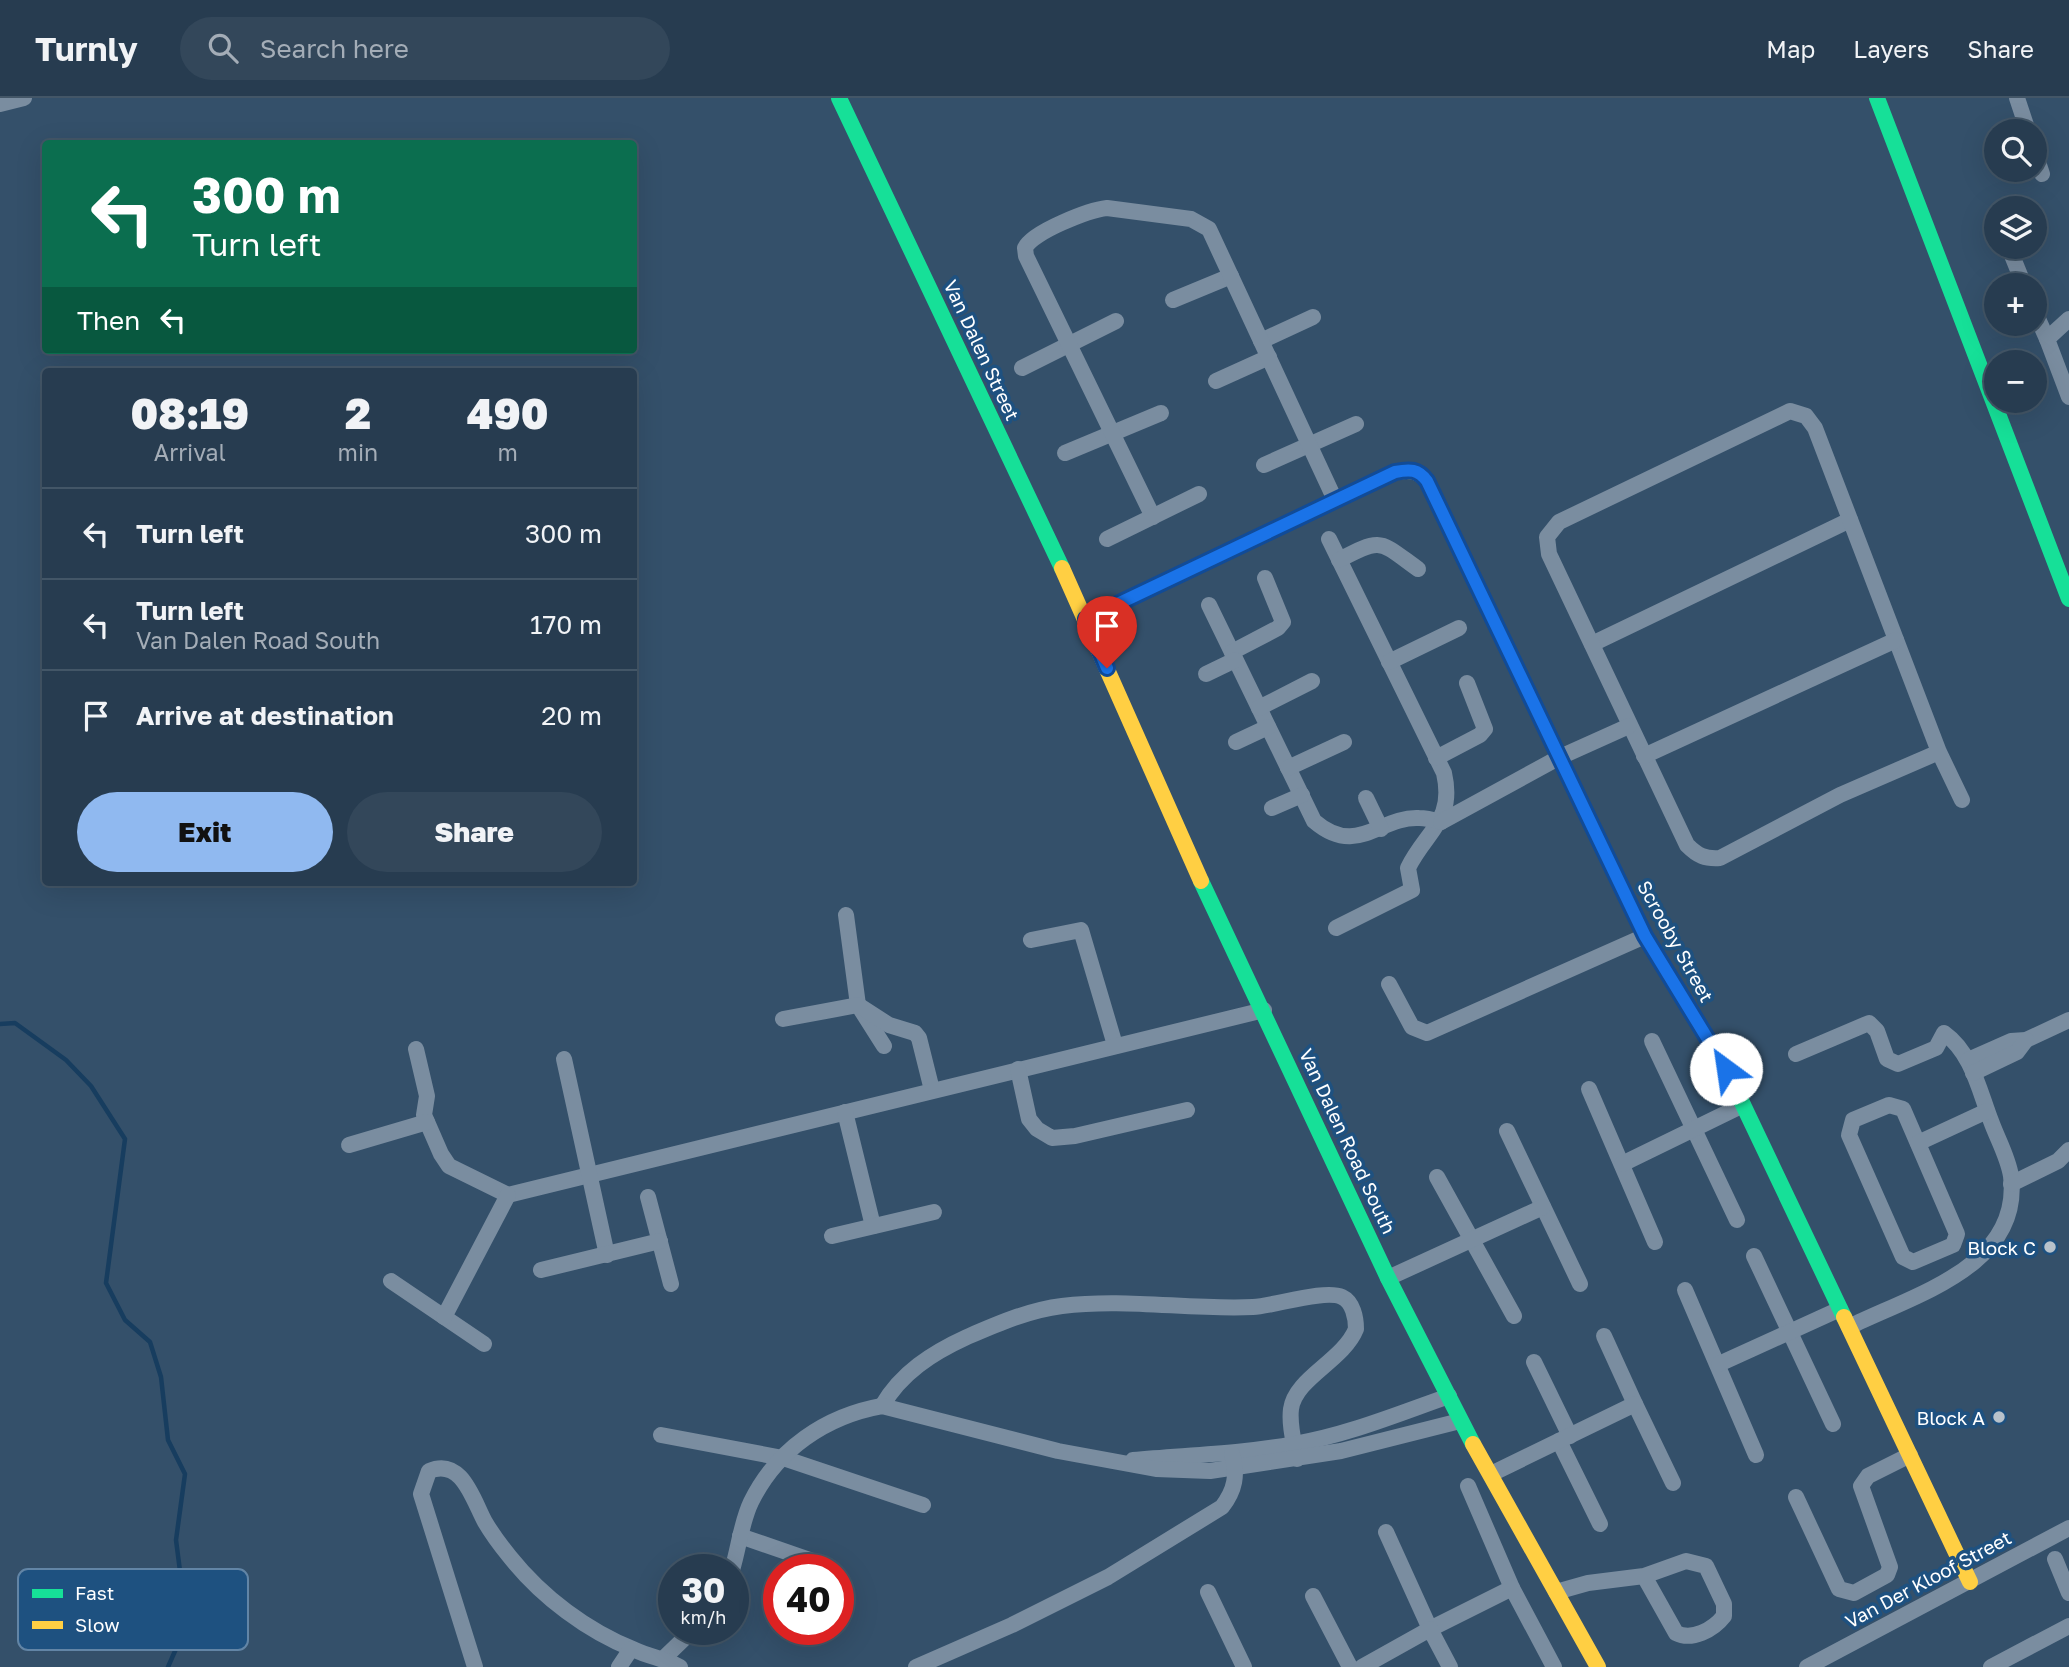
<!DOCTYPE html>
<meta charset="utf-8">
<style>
:root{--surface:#273c50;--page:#33475a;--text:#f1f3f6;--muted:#a4adb7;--line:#435667;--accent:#90b9f0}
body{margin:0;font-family:"Golos Text",sans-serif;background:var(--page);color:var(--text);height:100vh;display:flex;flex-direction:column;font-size:26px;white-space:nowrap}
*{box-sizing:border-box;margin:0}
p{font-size:23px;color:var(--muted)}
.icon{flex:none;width:38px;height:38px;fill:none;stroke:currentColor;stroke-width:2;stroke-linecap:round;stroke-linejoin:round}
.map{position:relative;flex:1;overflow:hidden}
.sheet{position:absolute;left:42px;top:270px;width:595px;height:518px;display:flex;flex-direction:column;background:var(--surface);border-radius:7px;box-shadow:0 7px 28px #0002,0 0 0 2px var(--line)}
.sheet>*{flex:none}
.guide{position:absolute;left:42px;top:42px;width:595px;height:214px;border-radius:7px;box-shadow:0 7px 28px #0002,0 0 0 2px var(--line);background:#0b6e4f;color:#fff;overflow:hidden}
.buttons{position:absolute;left:1984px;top:21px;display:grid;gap:14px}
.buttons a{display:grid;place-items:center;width:63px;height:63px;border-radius:50%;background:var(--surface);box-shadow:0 7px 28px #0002,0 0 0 2px var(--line);font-size:35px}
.speed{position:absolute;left:658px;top:1456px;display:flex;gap:14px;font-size:35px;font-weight:700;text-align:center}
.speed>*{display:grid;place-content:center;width:91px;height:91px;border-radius:50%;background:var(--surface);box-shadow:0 7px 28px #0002,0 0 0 2px var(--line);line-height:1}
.speed small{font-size:18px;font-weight:400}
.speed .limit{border:10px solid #d22;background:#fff;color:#111}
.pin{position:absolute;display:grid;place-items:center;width:60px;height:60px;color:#fff;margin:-72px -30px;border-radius:50% 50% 50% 0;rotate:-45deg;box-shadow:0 0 7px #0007}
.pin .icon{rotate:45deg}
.me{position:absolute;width:77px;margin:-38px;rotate:329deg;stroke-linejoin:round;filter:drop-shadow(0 0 5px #0008)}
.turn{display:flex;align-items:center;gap:24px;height:147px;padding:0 35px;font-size:32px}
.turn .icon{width:91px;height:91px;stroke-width:2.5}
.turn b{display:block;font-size:49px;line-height:60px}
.then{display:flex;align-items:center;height:66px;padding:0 35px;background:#0003;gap:14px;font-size:26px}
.eta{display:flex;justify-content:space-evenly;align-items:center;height:119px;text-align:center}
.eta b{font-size:42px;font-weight:800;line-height:49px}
.cta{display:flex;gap:14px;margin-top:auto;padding:14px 35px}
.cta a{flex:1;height:80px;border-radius:42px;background:var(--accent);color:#111;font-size:28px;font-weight:800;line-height:80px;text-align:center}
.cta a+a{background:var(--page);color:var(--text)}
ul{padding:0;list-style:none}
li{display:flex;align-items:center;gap:21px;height:91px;padding:0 35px;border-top:2px solid var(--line)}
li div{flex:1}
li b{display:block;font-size:26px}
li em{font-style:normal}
header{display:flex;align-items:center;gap:42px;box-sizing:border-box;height:98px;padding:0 35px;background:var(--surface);border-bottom:2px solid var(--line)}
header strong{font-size:33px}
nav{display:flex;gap:38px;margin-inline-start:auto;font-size:24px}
.search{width:490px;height:63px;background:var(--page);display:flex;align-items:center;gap:18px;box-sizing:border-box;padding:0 24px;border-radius:38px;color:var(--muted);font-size:26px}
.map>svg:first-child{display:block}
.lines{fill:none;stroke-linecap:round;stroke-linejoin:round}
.stream{stroke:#173d5f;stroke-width:4.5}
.street{stroke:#7a8da0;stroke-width:16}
.fast{stroke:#16e098;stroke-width:16}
.slow{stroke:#ffcf43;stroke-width:16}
.route-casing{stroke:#114b97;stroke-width:18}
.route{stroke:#1a73e8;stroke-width:12}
.poi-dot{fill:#b8c2cb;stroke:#1e5180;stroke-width:2.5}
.labels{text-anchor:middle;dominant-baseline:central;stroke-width:7;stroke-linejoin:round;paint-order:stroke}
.street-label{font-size:19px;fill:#fff;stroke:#1e5180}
.poi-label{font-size:19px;fill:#fff;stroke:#1e5180;text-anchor:end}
.key{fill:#1e5180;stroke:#6285a6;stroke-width:2}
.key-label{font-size:19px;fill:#fff}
</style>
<header>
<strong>Turnly</strong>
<div class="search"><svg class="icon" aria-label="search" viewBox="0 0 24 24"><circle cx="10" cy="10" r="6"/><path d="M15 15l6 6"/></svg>Search here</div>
<nav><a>Map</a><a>Layers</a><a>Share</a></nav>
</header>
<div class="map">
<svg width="2069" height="1569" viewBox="0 0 2069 1569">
<rect width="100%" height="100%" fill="#34506a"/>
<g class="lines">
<polyline class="stream" points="0,926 15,925 66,962 91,988 125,1041 106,1185 125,1222 150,1244 161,1279 168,1342 185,1376 176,1442 184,1504 183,1535 168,1569"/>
<g class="street">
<polyline points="2017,0 2028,33"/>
<polyline points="0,6 24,0"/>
<polyline points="2035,55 2042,76"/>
<polyline points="2011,155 2024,187"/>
<polyline points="1173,202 1231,178"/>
<polyline points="2035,214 2047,241"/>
<polyline points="2069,221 2047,241 2069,299"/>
<polyline points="1261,243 1313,219"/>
<polyline points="1022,270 1116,223"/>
<polyline points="1216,283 1269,259"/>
<polyline points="1065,355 1161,315"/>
<polyline points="1264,367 1356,326"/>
<path d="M1153,419L1026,158L1025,150C1032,134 1089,112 1107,110L1191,121L1209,131L1335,402"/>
<polyline points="1107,441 1199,396"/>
<path d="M1329,441L1444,675C1455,723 1426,733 1408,770L1412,792L1336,830"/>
<path d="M1339,462C1383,439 1379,443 1418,471"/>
<path d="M1209,507L1314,723C1357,760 1380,718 1419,720C1426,720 1434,722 1441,724"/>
<polyline points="1592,546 1850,422"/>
<polyline points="1232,554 1278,530 1283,524 1265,480"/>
<polyline points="1389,564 1459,530"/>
<polyline points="1206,576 1235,562"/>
<polyline points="1259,610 1312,583"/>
<polyline points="1236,644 1268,629"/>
<path d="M1939,654L1840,697L1720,760C1705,761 1698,758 1687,747L1549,456L1547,439L1559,424L1790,313L1806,318L1815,330L1939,654L1962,702"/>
<polyline points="1644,658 1896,542"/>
<polyline points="1436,660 1480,637 1485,631 1467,585"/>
<polyline points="1288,670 1344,644"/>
<polyline points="1366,700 1381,731"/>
<polyline points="1272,710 1302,697"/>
<polyline points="1441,724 1560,659 1629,628"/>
<polyline points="846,817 858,907 884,948"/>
<polyline points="1031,842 1081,832 1115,947"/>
<polyline points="1389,886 1412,929 1427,935 1645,838"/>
<polyline points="783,921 858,907 889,927 915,935 919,940 932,992"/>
<polyline points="1652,943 1737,1122"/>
<polyline points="416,951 427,998 424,1017 441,1056 449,1068 508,1097 1264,912"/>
<path d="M1796,956L1869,925L1877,933L1887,961L1898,966L1936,950L1944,935C1972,955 1979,992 1991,1023C1997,1040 2008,1059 2011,1078C2022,1169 1913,1197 1849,1229"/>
<polyline points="564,961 607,1157"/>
<polyline points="1968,962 2011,943 2026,942 2069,922"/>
<polyline points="1018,971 1029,1021 1037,1031 1052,1040 1075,1038 1187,1012"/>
<polyline points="1973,975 2017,954 2026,942"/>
<polyline points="1589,991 1655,1144"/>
<polygon points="1889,1007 1903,1011 1957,1136 1953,1147 1913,1164 1903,1159 1849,1037 1853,1022"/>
<polyline points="845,1014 873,1128"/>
<polyline points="1507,1033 1580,1186"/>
<polyline points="1918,1045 1987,1013"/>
<polyline points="349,1047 427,1024"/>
<polyline points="1622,1066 1743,1007"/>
<polyline points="1437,1079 1514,1218"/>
<polyline points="2011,1086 2058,1063 2069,1052"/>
<polyline points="648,1099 671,1186"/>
<polyline points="832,1138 934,1114"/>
<polyline points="1754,1158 1833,1326"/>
<polyline points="541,1172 660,1143"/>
<polyline points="1388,1180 1543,1109"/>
<polyline points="391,1183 484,1246"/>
<polyline points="1685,1192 1756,1357"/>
<polyline points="444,1219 508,1097"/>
<polyline points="1604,1238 1635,1306"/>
<polyline points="1534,1264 1570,1338"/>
<polyline points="1719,1266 1840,1211"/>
<path d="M882,1308C901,1275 932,1255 967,1239C997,1226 1029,1212 1062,1208C1125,1200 1190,1212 1253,1209C1274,1208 1325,1191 1342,1199C1353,1204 1356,1220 1356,1231C1343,1263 1295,1280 1291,1311C1289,1327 1294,1345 1297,1361"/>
<polyline points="661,1337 783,1360 923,1407"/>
<polyline points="1559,1343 1600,1426"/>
<path d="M1133,1362C1187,1357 1241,1356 1294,1346C1347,1337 1398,1316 1449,1298"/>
<polyline points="1491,1376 1635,1306 1673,1385"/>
<polyline points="1468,1388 1512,1490"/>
<polyline points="1796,1399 1839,1491 1854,1495 1887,1477 1890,1469 1861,1388 1868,1378 1910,1357"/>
<polyline points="1386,1434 1430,1531 1512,1490 1554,1569"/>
<polyline points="740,1438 830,1469"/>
<polyline points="2055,1461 2069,1495"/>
<path d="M732,1472C739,1449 741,1425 751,1404C777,1351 826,1318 882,1308L1058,1353L1156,1371L1210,1373L1341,1353L1460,1323"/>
<polyline points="1208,1494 1244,1569"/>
<path d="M1556,1494L1588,1485L1644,1478L1686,1463L1706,1468L1724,1506V1518C1713,1532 1692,1543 1676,1535L1644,1478"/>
<polyline points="1313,1498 1350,1569"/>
<polyline points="664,1560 694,1531"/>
<path d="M475,1569L421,1396L429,1373C462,1359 473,1402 485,1424C492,1436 501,1448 510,1459C542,1499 587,1533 635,1552C650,1559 665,1561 680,1569"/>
<polyline points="619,1569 631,1551"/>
<path d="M916,1569L1012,1527L1108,1479L1222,1409C1235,1392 1238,1377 1232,1356"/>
<polyline points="1362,1569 1430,1531 1450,1569"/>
<polyline points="1807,1569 2069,1430"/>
<polyline points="1991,1569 2069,1528"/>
</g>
<g class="fast">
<polyline points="839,0 1062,470"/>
<polyline points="1877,0 2069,501"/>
<polyline points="1475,483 1645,838 1726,971 1844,1219"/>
<polyline points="1201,783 1388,1180 1473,1346"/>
</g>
<g class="slow">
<polyline points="1062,470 1201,783"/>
<path d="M1086,521L1395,374C1409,372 1418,372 1427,383L1475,483"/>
<polyline points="1844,1219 1970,1484"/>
<polyline points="1473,1346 1598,1569"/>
</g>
</g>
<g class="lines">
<defs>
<path id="route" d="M1107,570L1086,521L1395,374C1410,371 1418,371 1427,383L1645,838L1726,971"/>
</defs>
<use href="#route" class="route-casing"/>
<use href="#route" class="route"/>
</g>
<g class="poi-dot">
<circle cx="2050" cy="1149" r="7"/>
<circle cx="1999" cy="1319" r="7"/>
</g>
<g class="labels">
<g class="street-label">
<text transform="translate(982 252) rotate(65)">Van Dalen Street</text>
<text transform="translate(1676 843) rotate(61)">Scrooby Street</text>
<text transform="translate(1348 1043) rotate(65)">Van Dalen Road South</text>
<text transform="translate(1928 1481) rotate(-28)">Van Der Kloof Street</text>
</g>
<g class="poi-label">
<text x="2036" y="1149">Block C</text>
<text x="1985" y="1319">Block A</text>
</g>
</g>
<rect x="18" y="1471" width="230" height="81" rx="10" class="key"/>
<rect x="32" y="1491" width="31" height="9" fill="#16e098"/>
<rect x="32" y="1523" width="31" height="8" fill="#ffcf43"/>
<g class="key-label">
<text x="75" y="1502">Fast</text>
<text x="75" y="1534">Slow</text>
</g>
</svg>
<div class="buttons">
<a><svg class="icon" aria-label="search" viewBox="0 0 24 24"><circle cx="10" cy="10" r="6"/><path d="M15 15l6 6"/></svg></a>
<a><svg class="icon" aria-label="layers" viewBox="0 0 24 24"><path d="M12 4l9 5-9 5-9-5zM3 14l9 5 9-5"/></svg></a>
<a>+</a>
<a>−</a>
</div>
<div class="speed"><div>30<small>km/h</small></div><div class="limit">40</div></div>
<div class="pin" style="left:1107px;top:570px;background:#d93025"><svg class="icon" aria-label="arrive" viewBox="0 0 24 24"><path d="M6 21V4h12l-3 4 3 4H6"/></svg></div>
<svg class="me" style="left:1726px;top:971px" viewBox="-20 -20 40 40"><circle r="19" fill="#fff"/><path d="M0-13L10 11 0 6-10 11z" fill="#1a73e8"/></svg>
<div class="guide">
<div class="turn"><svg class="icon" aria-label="left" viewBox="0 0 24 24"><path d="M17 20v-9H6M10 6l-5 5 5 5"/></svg><div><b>300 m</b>Turn left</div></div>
<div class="then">Then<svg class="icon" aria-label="left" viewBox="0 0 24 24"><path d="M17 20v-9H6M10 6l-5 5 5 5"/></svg></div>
</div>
<section class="sheet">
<div class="eta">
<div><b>08:19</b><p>Arrival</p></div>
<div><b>2</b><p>min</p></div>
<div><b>490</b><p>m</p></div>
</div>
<ul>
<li><svg class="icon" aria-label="left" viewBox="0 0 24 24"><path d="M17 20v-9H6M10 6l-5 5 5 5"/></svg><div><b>Turn left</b></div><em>300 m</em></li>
<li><svg class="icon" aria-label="left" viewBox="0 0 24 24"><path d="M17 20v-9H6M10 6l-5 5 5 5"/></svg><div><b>Turn left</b><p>Van Dalen Road South</p></div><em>170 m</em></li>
<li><svg class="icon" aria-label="arrive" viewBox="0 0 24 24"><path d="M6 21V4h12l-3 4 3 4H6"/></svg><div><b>Arrive at destination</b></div><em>20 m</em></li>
</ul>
<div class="cta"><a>Exit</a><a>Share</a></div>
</section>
</div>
